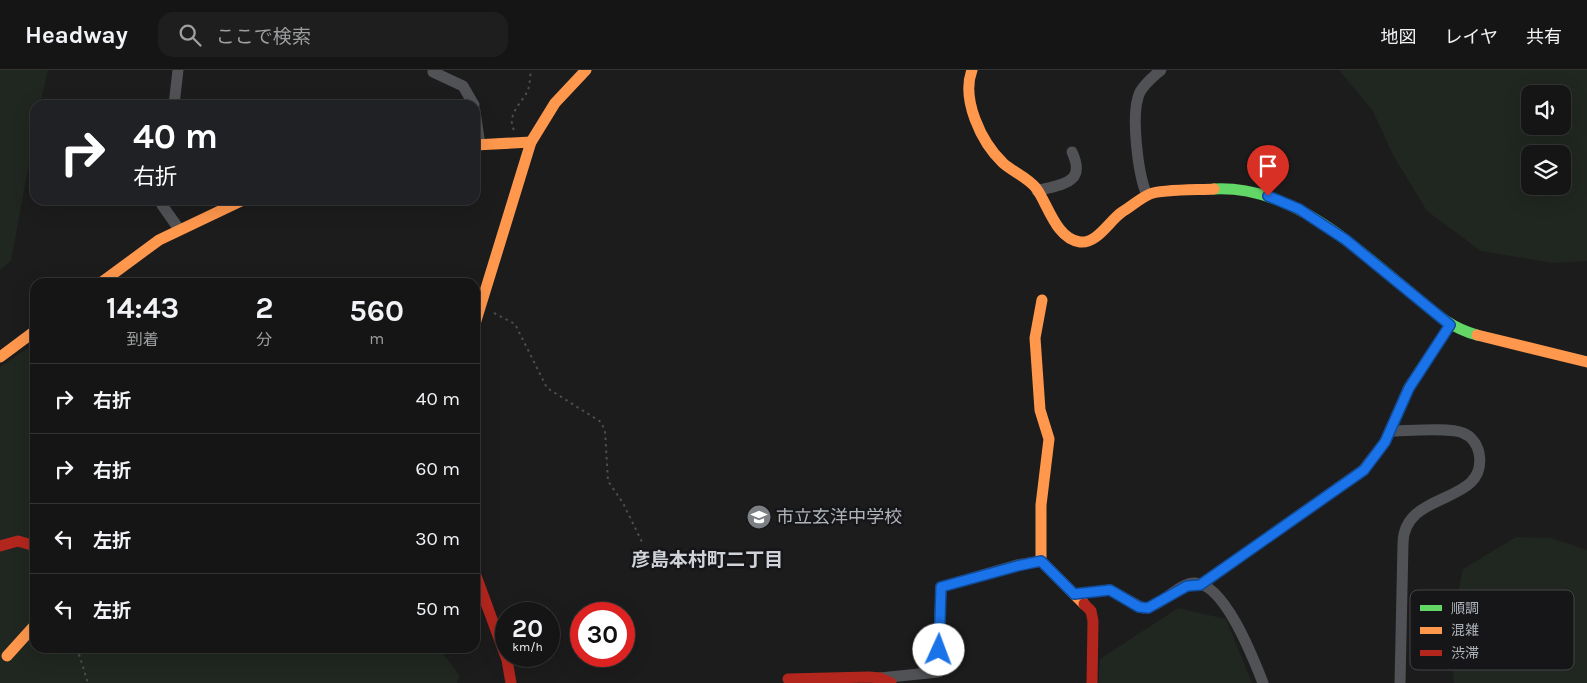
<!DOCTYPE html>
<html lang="ja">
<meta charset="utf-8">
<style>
:root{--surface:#151515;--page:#1e1e1e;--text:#f1f3f6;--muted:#9d9fa0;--line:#343434}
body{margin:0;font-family:Karla,"Noto Sans JP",sans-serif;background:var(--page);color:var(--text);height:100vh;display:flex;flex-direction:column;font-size:19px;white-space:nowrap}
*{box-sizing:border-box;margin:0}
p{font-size:16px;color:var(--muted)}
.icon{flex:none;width:28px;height:28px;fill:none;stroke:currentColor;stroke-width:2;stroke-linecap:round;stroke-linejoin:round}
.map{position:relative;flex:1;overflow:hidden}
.sheet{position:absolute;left:30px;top:208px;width:450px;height:375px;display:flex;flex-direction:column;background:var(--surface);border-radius:15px;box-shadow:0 5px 20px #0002,0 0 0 1px var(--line)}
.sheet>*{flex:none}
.hud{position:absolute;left:30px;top:30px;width:450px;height:105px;border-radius:15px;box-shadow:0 5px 20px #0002,0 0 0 1px var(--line);background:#202124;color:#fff;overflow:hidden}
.tools{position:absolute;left:1521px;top:15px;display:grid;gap:10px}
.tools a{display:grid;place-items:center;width:50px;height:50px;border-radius:10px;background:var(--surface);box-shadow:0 5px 20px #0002,0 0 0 1px var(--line);font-size:25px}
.speed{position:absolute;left:495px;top:532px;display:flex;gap:10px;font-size:25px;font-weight:700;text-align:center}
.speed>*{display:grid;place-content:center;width:65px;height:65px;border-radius:50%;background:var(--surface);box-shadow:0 5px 20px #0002,0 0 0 1px var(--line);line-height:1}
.speed small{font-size:12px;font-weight:400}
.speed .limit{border:8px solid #d22;background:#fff;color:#111}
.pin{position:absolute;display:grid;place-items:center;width:42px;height:42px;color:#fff;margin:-51px -21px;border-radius:50% 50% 50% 0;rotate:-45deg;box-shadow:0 0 5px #0007}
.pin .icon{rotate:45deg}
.me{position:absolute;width:55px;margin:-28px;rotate:2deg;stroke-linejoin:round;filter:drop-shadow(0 0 4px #0008)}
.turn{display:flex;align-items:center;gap:18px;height:105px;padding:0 20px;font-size:22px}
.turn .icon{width:65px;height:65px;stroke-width:2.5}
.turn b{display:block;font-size:35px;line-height:42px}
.eta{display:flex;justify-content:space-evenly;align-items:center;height:85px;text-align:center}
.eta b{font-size:30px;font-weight:700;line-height:35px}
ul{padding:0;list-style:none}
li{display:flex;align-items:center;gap:15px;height:70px;padding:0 20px;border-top:1px solid var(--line)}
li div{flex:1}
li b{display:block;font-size:19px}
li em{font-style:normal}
header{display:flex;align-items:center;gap:30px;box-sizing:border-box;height:70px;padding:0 25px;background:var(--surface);border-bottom:1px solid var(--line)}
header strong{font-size:24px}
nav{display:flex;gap:28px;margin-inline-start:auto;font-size:18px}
.search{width:350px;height:45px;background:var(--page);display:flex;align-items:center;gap:12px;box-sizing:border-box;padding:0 18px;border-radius:15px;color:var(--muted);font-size:19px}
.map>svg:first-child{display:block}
.green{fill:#202620;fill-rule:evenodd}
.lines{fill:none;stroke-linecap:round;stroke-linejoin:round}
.path{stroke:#4c4d50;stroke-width:2;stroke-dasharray:2.5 4;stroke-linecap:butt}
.street{stroke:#515255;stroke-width:11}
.fast{stroke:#63d668;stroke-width:11}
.slow{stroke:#ff974d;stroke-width:11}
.jam{stroke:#b3261e;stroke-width:11}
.route-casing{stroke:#114b97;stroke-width:12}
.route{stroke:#1a73e8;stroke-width:9}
.labels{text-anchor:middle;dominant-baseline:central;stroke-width:5;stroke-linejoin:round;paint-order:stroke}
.poi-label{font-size:18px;fill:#afb4bb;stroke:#161618;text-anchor:start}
.neighbourhood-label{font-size:19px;font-weight:bold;fill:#cfd2d8;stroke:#161618}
.key{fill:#161618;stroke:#444549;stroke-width:1}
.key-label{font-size:14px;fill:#afb4bb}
</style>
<header>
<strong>Headway</strong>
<div class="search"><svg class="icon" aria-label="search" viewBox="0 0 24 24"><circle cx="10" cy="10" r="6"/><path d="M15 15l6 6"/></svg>ここで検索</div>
<nav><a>地図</a><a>レイヤ</a><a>共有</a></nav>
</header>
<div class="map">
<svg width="1587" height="613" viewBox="0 0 1587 613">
<rect width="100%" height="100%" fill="#1c1c1c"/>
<g class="green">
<polygon points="0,0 48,0 40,35 35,35 35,61 11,191 0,200"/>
<path d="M1339,0H1587V191L1552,193L1481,181L1427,141L1393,85L1373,41ZM1530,24H1562V56H1530ZM1530,84H1562V116H1530Z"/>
<polygon points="35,273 35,578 439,578 460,606 457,613 0,613 0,297"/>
<polygon points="1516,467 1551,468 1587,480 1587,613 1454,613 1449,562 1463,499"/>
<polygon points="1178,538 1226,549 1252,613 1098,613 1100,589"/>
</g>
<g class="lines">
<g class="path">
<path d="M514,60C506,45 522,33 528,20C530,14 530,6 531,0"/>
<polyline points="494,243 515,254 547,318 601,352 605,361 608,411 623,433 642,472"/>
<polyline points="77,578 88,613"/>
</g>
<g class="street">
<polyline points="433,2 463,16 474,35"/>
<polyline points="174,35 178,0"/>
<polyline points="475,41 480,75"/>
<path d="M1037,121C1061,114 1087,114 1072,82"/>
<path d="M1147,125C1138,105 1130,42 1140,22C1145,13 1153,7 1161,0"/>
<polyline points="163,130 162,135 179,159"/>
<path d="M1390,361C1407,361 1449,357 1463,363C1471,366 1477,374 1479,383C1489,436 1404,419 1403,473L1400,613"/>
<polyline points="1200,515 1363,400 1385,372 1409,317 1450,255"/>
<path d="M1074,524L1110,520L1143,538C1162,537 1177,513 1195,513C1225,514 1254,590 1263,613"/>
<polyline points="880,608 938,602 941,517 1017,495 1041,491"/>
</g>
<path class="fast" d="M1214,119C1292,115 1354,177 1410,222C1433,241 1448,257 1477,265"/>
<g class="slow">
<path d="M972,0C961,29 981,72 1003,93C1013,102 1027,107 1036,118C1048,134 1056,169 1080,172C1097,174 1109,151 1122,142C1131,137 1140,128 1150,124C1162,119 1200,120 1214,119"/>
<polyline points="475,75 531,72"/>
<polyline points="102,212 159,170 243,130"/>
<polyline points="1042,230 1035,268 1040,340 1049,369 1041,435 1041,491 1084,534"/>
<polyline points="475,254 531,72 555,33 586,0"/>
<polyline points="1477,265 1587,292"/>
<polyline points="0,287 35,261"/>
<polyline points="7,586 35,555"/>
</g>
<g class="jam">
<polyline points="0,476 18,471 35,476"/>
<polyline points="475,503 507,590 511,613"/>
<polyline points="1084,534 1091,541 1093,551 1092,613"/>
<polyline points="788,609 869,607 880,608 891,613"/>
</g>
</g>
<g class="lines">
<defs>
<polyline id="route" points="939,580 941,517 1017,496 1041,491 1074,524 1110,520 1139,537 1148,538 1187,516 1200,515 1364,400 1385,372 1409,318 1450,255 1346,170 1299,139 1268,126"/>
</defs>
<use href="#route" class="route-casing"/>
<use href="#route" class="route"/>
</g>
<defs>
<symbol id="school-disc" viewBox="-11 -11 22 22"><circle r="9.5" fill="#7c7f83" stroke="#161618"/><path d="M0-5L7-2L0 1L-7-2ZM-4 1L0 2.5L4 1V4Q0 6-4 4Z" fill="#fff"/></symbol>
</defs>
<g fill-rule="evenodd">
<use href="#school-disc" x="745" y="433" width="28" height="28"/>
</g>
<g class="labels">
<g class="poi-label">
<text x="776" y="447">市立玄洋中学校</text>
</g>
<g class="neighbourhood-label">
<text x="707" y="490">彦島本村町二丁目</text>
</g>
</g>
<rect x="1410" y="520" width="164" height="80" rx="8" class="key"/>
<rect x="1420" y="535" width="22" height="6" fill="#63d668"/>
<rect x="1420" y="557" width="22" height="7" fill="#ff974d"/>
<rect x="1420" y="580" width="22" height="6" fill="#b3261e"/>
<g class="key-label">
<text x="1451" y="543">順調</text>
<text x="1451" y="565">混雑</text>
<text x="1451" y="588">渋滞</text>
</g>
</svg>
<div class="tools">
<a><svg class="icon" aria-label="sound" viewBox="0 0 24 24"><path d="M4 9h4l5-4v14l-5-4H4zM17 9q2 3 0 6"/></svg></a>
<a><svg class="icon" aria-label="layers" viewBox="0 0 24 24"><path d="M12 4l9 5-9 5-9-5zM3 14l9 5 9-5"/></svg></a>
</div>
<div class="speed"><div>20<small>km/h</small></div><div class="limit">30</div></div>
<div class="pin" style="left:1268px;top:126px;background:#d93025"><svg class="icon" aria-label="arrive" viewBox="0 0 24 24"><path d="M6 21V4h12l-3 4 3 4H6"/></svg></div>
<svg class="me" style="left:939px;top:580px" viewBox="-20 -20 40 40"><circle r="19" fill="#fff"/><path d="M0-13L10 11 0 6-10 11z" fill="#1a73e8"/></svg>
<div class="hud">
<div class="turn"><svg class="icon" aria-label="right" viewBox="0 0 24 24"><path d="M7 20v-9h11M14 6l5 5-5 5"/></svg><div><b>40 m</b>右折</div></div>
</div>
<section class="sheet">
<div class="eta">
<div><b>14:43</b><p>到着</p></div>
<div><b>2</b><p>分</p></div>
<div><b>560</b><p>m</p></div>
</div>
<ul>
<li><svg class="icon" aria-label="right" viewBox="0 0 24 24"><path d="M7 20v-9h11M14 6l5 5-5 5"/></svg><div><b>右折</b></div><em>40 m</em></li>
<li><svg class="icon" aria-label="right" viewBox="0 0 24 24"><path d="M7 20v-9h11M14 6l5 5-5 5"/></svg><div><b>右折</b></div><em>60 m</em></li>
<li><svg class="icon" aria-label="left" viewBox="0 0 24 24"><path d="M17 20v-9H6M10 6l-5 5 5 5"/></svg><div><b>左折</b></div><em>30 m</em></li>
<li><svg class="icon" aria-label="left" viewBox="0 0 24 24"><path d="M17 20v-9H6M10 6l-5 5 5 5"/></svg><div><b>左折</b></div><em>50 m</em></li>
</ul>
</section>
</div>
